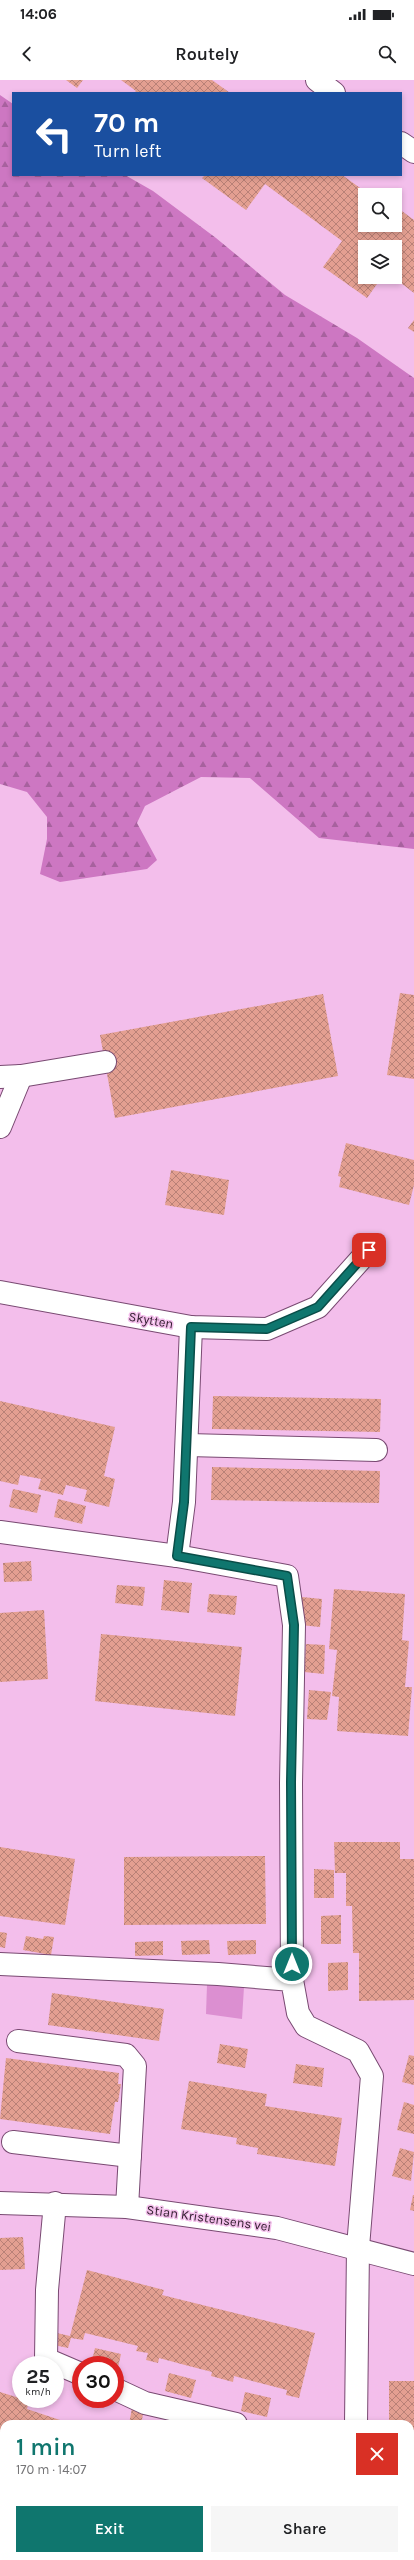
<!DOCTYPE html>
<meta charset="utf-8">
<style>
:root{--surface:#fff;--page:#f6f6f6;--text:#202124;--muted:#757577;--accent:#0f766e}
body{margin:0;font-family:Karla,sans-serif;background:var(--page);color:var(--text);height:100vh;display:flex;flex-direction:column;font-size:15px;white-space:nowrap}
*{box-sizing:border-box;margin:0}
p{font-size:13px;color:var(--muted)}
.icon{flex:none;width:22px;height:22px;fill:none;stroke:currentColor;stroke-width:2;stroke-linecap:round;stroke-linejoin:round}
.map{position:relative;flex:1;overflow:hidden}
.side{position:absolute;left:0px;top:2340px;width:414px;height:140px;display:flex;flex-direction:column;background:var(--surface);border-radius:12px 12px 0 0;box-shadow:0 2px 6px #0003}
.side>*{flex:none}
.guide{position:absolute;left:12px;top:12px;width:390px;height:84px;border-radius:0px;box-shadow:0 2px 6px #0003;background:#1a4fa0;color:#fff;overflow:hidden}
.tools{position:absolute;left:358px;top:108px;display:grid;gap:8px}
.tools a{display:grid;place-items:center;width:44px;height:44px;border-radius:0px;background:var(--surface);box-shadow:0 2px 6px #0003;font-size:20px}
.speed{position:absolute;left:12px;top:2276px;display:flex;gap:8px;font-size:20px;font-weight:700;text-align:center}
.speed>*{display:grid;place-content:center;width:52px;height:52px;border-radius:50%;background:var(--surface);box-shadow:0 2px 6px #0003;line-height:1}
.speed small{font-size:10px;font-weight:400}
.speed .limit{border:6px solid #d22;background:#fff;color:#111}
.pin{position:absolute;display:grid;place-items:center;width:34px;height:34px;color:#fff;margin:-17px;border-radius:8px;box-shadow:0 2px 6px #0006}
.me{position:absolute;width:44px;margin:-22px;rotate:0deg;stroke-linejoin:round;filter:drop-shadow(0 0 3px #0008)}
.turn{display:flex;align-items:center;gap:14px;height:84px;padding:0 16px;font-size:18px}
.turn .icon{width:52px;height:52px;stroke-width:2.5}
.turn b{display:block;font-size:28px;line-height:34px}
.round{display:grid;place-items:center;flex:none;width:42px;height:42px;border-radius:0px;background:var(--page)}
.summary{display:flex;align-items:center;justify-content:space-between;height:68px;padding:0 16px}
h1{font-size:24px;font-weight:600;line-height:30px;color:var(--accent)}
.primary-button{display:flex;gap:8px;margin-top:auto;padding:8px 16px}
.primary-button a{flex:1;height:46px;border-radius:0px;background:var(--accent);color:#fff;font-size:16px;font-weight:600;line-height:46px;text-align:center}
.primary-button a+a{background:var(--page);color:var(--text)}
.status{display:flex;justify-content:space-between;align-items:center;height:28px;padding:0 20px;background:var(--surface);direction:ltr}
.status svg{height:11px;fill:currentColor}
header{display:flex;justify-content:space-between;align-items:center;height:52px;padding:0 16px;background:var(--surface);font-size:18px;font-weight:600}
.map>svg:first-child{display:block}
.forest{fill:url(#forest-firs)}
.green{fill:#dc8fd1}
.building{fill:url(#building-cross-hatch)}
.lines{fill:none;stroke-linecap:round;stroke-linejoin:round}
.minor-casing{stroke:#794a72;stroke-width:24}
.minor{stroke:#fff;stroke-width:22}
.route-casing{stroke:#0a4d48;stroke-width:10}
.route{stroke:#0f766e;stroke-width:7}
.labels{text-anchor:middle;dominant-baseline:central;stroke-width:3;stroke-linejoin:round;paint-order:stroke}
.street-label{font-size:13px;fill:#342031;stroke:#f3beeb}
</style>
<div class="status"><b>14:06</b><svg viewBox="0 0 49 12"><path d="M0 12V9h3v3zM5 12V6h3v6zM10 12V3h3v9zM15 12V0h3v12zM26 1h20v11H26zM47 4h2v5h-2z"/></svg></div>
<header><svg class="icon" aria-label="back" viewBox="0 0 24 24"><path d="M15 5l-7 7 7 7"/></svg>Routely<svg class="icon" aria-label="search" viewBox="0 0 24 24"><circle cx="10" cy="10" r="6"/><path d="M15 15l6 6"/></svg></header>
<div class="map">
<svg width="414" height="2480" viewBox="0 0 414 2480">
<defs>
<pattern id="forest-firs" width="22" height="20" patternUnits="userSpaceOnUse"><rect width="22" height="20" fill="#cd77c2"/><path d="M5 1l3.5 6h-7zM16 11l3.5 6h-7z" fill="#a7619e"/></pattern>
<pattern id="building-cross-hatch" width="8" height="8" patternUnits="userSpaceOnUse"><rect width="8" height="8" fill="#e39f91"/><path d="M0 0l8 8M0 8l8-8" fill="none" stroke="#b98177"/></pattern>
</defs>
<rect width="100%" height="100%" fill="#f3beeb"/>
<polygon class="forest" points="0,15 13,24 13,95 125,95 153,111 216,158 285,215 357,258 414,298 414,769 319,758 250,698 201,697 145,726 137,743 157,780 147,789 60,802 40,794 47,759 47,737 27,712 0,704"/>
<polygon class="green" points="207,1905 244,1907 242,1939 206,1934"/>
<g class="building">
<polygon points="66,0 83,0 77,8"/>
<polygon points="121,0 212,0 230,13 134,13 136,11"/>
<polygon points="205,95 342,95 370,115 365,115 365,145 395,145 395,126 414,140 414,213 393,197 395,197 395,167 365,167 365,197 382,197 367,218 323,187 342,161 265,104 246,130 202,98"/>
<polygon points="414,240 414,252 408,248"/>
<polygon points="400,913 414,915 414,999 387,995"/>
<polygon points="323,914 338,996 115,1038 100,955"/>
<polygon points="346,1063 414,1080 414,1105 409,1125 339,1107 341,1097 338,1096"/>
<polygon points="171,1090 229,1100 224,1135 165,1125"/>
<polygon points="213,1316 381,1319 380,1352 212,1349"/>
<polygon points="0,1321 115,1347 104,1396 115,1399 109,1427 84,1421 87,1410 66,1405 63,1415 38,1409 41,1399 20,1395 18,1405 0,1401"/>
<polygon points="212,1387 380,1391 379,1423 211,1420"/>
<polygon points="13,1409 41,1415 37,1433 9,1427"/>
<polygon points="58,1419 86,1426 82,1444 54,1437"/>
<polygon points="31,1481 32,1501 4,1502 3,1483"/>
<polygon points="164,1500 192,1503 189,1533 161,1530"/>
<polygon points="117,1505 145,1507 143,1526 115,1523"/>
<polygon points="334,1509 405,1514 402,1560 409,1561 405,1607 412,1607 408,1656 337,1651 339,1617 332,1616 337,1570 329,1569"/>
<polygon points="209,1514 237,1516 235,1535 207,1532"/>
<polygon points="302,1517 322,1519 320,1547 300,1545"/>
<polygon points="44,1530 48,1599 0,1602 0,1533"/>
<polygon points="101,1554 242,1567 235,1636 95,1621"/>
<polygon points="306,1564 325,1565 324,1594 304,1592"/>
<polygon points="309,1610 331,1612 327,1640 307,1639"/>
<polygon points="334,1762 400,1762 400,1779 414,1779 414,1920 359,1921 359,1873 353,1873 352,1826 346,1826 346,1793 335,1793"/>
<polygon points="0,1767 75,1779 65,1845 0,1836"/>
<polygon points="265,1776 266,1844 124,1845 124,1777"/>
<polygon points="314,1789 334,1790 334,1818 314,1818"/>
<polygon points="341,1835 341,1864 321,1864 321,1836"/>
<polygon points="0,1852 7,1853 5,1868 0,1867"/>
<polygon points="26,1856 43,1859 44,1856 54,1857 51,1875 23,1870"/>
<polygon points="209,1860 210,1874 182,1875 181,1861"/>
<polygon points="256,1860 256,1874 228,1875 227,1861"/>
<polygon points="163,1861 163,1875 135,1876 135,1862"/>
<polygon points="348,1882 348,1910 328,1911 328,1883"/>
<polygon points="52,1913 164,1929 159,1961 48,1945"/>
<polygon points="220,1964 248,1969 245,1988 217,1983"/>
<polygon points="409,1975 414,1976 414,2005 402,2002"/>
<polygon points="6,1978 119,1993 118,2004 121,2004 118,2022 115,2022 110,2054 0,2039"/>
<polygon points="296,1984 324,1988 322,2007 293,2003"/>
<polygon points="189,2001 267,2014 265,2026 342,2038 335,2086 257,2074 258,2068 236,2064 237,2058 181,2049"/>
<polygon points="404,2022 414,2025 414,2054 397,2050"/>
<polygon points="400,2068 414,2072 411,2101 392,2096"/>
<polygon points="413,2115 414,2115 414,2131 410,2130"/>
<polygon points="23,2157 25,2189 0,2190 0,2158"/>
<polygon points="87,2190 164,2210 162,2215 315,2253 299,2318 286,2315 287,2310 260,2303 234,2296 233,2302 211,2296 212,2292 185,2285 159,2278 158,2283 146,2280 148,2273 136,2271 138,2266 85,2253 83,2260 71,2258 68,2268 54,2265 57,2253 70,2256"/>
<polygon points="95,2268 121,2274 117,2292 115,2292 115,2285 91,2285"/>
<polygon points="169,2293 196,2300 191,2318 165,2311"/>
<polygon points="389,2301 414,2301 414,2362 410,2362 410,2344 389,2344"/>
<polygon points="0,2312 29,2321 27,2329 72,2344 4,2344 4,2383 0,2382"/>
<polygon points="245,2312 271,2318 267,2337 241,2331"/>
<polygon points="132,2328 144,2330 141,2344 129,2344"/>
<polygon points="265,2476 337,2476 336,2480 278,2480"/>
</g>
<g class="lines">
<defs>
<g id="minor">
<polyline points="317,0 334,13"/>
<polyline points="401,63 414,72"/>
<polyline points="0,997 21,996 105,982"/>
<polyline points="0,1047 21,996"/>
<polyline points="0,1212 191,1247 267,1249 318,1227 369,1170"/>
<polyline points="188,1365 376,1370"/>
<polyline points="0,1452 177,1476 287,1496 294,1545 291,1703 292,1900"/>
<polyline points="177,1476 184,1422 191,1247"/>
<polyline points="0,1884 218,1894 292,1900 298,1933 306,1946 358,1971 372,1996 358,2167 356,2344"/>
<polyline points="18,1961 126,1975 135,1986 127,2127"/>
<polyline points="13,2062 130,2076"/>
<polyline points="0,2123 127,2127 277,2148 414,2184"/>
<polyline points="55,2123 47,2210 46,2279 81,2294"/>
<polyline points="115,2309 145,2323 236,2344"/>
<polyline points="0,2433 4,2435"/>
<polyline points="123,2476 141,2480"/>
<polyline points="382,2480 382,2476"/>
</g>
</defs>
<use href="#minor" class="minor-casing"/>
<use href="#minor" class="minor"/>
</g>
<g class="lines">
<defs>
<polyline id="route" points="292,1884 291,1702 294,1545 287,1496 177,1476 184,1422 191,1247 267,1249 318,1227 369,1170"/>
</defs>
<use href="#route" class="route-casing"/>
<use href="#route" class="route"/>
</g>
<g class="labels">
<g class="street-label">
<text transform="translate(151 1240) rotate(10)">Skytten</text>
<text transform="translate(209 2138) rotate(8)">Stian Kristensens vei</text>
</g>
</g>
</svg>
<div class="tools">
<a><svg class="icon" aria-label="search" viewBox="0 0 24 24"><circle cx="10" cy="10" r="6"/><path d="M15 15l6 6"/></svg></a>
<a><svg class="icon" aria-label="layers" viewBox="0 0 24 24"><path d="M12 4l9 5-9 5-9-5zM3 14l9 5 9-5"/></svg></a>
</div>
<div class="speed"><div>25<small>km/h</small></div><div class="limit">30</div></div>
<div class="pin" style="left:369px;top:1170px;background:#d93025"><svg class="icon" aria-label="arrive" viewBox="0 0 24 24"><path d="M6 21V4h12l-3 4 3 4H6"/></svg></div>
<svg class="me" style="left:292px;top:1884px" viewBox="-20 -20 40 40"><circle r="17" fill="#0f766e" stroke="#fff" stroke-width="3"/><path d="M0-11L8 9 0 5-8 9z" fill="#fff"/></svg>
<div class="guide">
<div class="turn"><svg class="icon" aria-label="left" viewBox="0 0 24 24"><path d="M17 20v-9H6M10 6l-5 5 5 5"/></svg><div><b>70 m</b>Turn left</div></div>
</div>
<section class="side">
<div class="summary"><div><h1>1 min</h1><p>170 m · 14:07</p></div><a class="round" style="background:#d93025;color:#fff"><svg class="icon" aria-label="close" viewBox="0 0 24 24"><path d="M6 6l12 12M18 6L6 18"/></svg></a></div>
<div class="primary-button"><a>Exit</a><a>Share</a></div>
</section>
</div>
